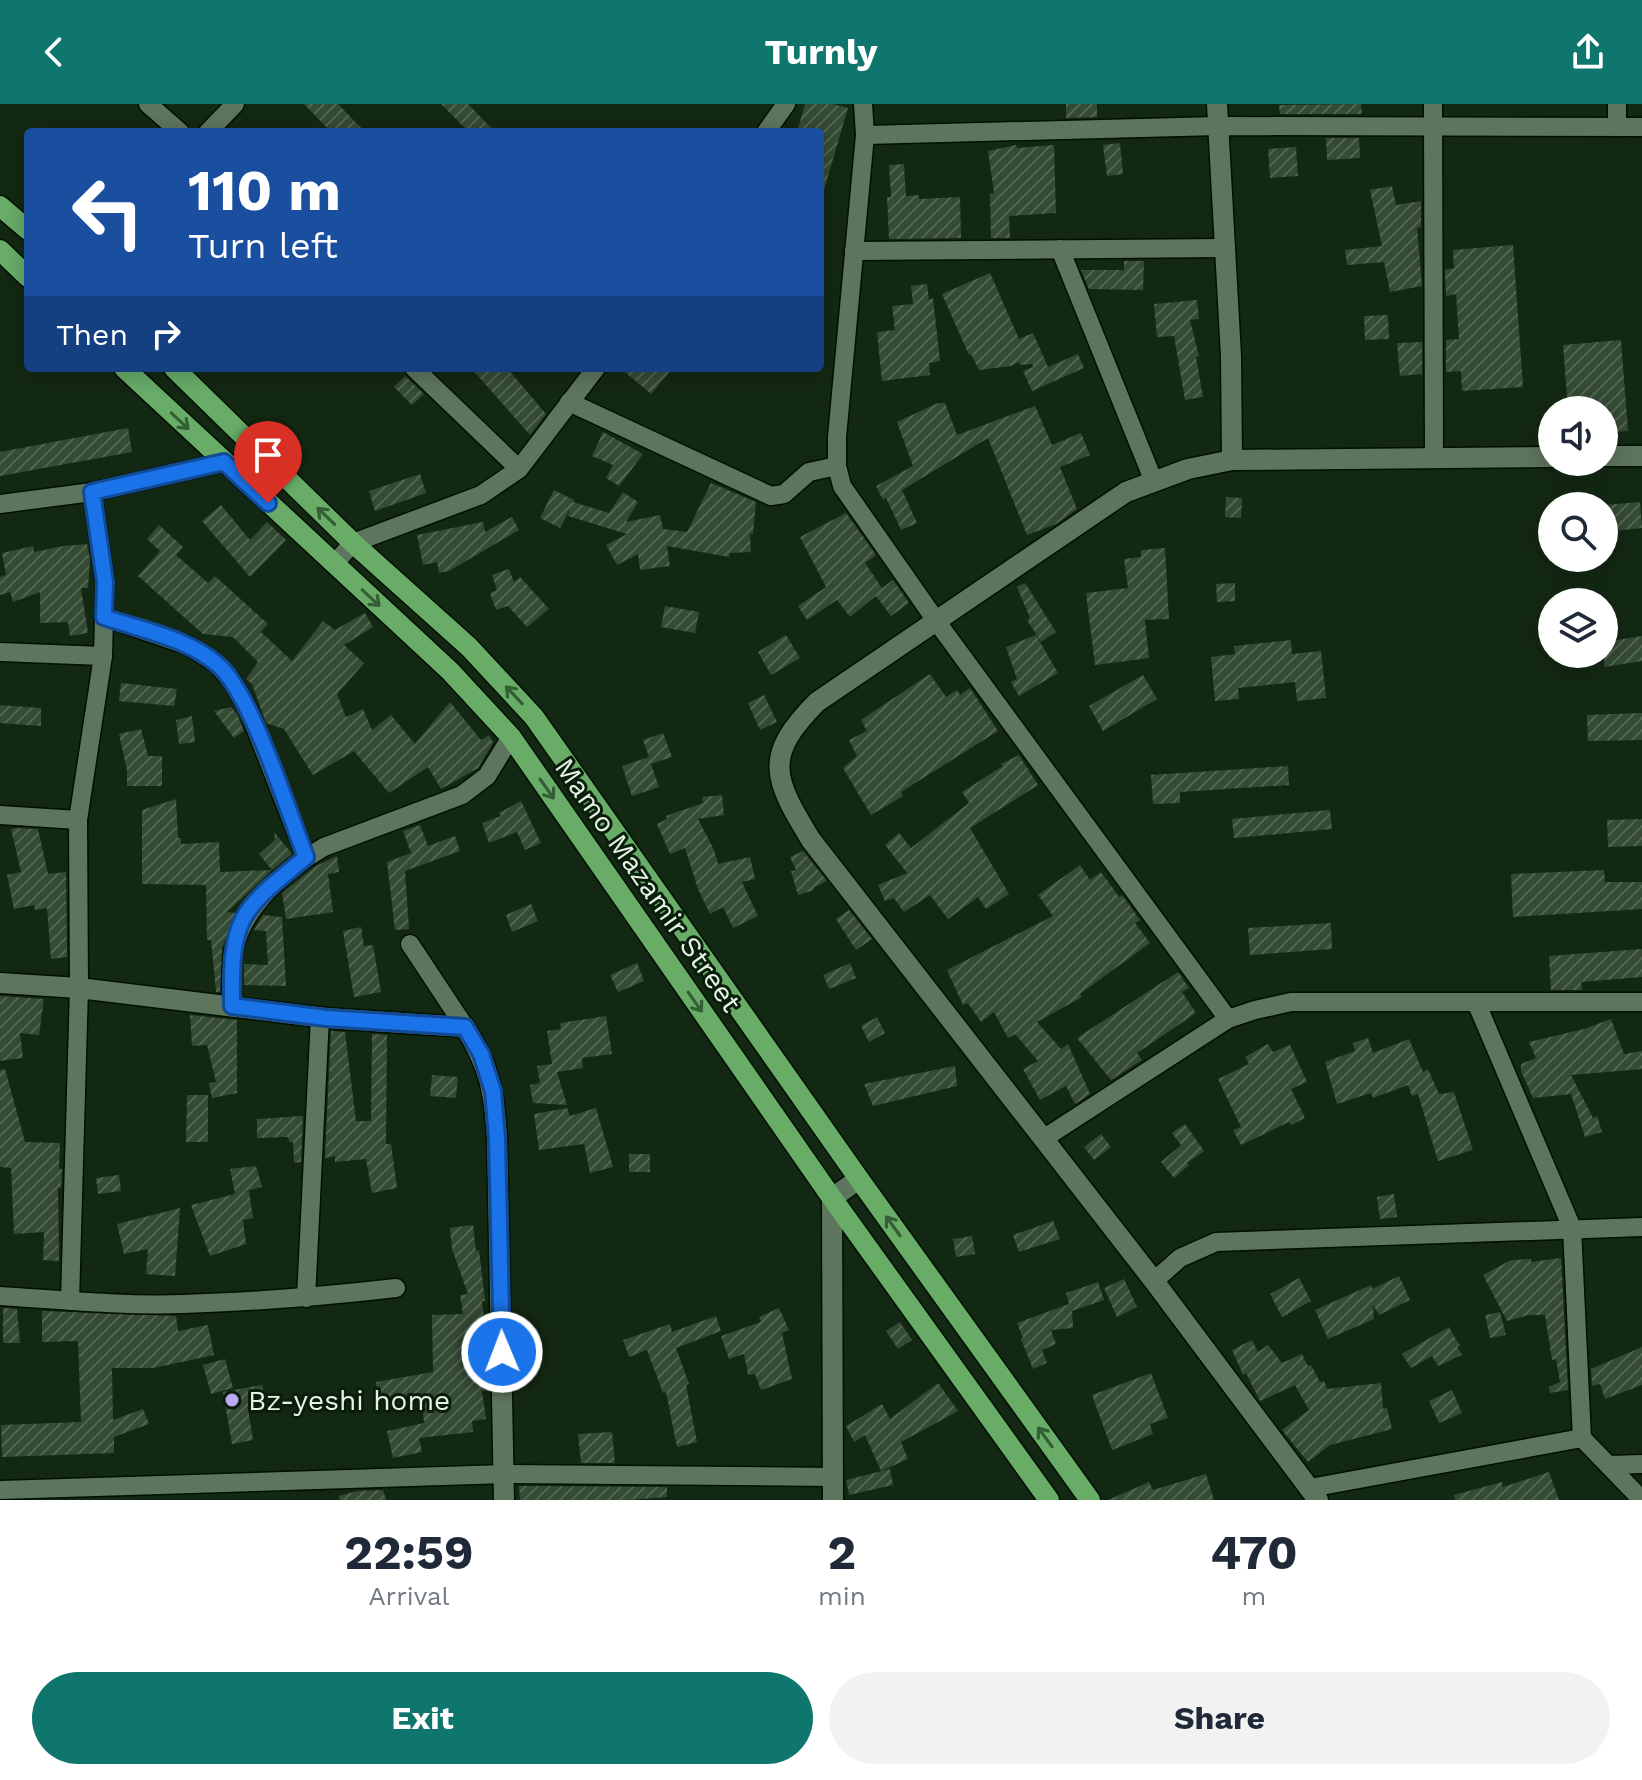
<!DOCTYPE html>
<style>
:root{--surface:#fff;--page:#f2f2f3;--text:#1f2937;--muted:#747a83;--accent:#0f766e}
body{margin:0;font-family:"Work Sans",sans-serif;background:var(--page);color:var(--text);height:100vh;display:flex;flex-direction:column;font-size:30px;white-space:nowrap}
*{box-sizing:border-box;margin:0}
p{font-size:26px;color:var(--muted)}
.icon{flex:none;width:44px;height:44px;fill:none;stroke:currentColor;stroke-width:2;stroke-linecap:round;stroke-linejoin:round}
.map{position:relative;height:1396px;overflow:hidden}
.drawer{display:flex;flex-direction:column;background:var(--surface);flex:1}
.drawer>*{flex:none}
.guide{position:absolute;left:24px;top:24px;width:800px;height:244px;border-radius:8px;box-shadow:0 4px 20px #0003;background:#1a4fa0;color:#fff;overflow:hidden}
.controls{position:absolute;left:1538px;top:292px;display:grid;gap:16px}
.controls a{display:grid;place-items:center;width:80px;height:80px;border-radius:50%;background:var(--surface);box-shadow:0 4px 20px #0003;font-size:40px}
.pin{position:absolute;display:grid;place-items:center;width:68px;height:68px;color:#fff;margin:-82px -34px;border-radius:50% 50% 50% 0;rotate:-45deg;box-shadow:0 0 8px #0007}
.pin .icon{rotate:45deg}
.me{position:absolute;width:88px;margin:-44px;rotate:359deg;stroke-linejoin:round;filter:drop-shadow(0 0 6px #0008)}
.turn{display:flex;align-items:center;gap:28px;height:168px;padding:0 32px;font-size:36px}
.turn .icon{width:104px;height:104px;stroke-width:2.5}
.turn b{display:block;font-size:56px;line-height:68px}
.then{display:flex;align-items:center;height:76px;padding:0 32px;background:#0003;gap:16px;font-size:30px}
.eta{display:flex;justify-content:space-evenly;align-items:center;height:136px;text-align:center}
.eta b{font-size:48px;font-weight:700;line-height:56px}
.primary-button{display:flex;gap:16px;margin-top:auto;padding:16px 32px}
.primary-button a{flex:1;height:92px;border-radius:48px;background:var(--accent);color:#fff;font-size:32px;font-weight:700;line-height:92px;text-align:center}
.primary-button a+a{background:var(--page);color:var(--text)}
header{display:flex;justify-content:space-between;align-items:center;height:104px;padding:0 32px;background:var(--accent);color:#fff;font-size:36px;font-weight:700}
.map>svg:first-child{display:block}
.building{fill:url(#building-hatch)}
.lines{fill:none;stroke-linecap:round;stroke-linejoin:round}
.street-casing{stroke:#001001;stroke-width:21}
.secondary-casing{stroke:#001001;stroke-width:23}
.primary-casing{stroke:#001001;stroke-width:23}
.street{stroke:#5e755d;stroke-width:18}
.secondary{stroke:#5e755d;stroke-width:20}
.primary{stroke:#68ac68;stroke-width:20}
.oneway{stroke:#345e34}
.route-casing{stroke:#114b97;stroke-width:20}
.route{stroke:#1a73e8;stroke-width:14}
.poi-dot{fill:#bbaaf6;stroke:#091e0a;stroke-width:3}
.labels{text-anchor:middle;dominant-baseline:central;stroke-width:6;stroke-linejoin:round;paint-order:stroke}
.street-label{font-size:28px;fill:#e5f2e4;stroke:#091e0a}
.poi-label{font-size:28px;fill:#e5f2e4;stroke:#091e0a;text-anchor:start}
</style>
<header><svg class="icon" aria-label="back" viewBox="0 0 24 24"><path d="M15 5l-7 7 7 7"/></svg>Turnly<svg class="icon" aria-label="share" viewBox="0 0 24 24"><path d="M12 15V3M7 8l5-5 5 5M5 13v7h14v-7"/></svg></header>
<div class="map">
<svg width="1642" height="1396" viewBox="0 0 1642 1396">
<defs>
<pattern id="building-hatch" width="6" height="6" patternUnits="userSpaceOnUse" patternTransform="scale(2)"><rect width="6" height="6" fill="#344a33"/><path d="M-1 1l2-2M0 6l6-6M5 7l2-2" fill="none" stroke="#516550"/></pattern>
</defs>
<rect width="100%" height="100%" fill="#132813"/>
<g class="building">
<polygon points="304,0 338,0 365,28 331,28"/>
<polygon points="441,0 468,0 495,28 469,28"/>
<polygon points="805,0 833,0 848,4 824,86 820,85 820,28 797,28"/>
<polygon points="1066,0 1097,0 1097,13 1066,14"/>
<polygon points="1361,0 1362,10 1280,10 1279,1"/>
<polygon points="1326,34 1359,34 1360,54 1327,56"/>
<polygon points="1120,39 1123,70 1107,72 1103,41"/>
<polygon points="1016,41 1017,44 1054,41 1056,109 1009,112 1010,134 991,134 990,90 994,89 988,47"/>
<polygon points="1296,43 1298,72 1270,74 1268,45"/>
<polygon points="904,60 906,92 919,91 919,95 960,93 961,134 889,135 887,93 891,93 889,61"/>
<polygon points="1392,82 1396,101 1421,97 1421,123 1417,124 1422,182 1390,188 1384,158 1347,161 1345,146 1382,142 1370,86"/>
<polygon points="1513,141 1523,283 1462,287 1461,267 1446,268 1446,236 1459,235 1456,190 1446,192 1445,166 1454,164 1453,146"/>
<polygon points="1124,157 1144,157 1143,186 1089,185 1081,166 1124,166"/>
<polygon points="990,169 1019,235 1033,229 1048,263 1078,250 1084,264 1032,287 1023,267 1033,263 1032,260 1020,261 1019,258 1011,262 979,266 971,250 969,251 942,190"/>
<polygon points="927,180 929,196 933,194 940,257 929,259 930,271 882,277 877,228 895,226 892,202 913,200 911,182"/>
<polygon points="1197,196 1199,215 1190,216 1199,252 1196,253 1203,293 1185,296 1174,232 1157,233 1154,200"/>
<polygon points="1388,211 1389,235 1365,236 1364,212"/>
<polygon points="1621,236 1628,327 1605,329 1604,306 1568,306 1563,241"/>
<polygon points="1422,238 1422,270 1400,272 1397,239"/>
<polygon points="471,264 507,264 546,310 530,331"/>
<polygon points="620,264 673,264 651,290"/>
<polygon points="405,272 424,290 412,301 394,283"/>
<polygon points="938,299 945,299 957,331 1035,302 1052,341 1081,329 1090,351 1060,363 1077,405 1056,420 1027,431 988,334 902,386 917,419 901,426 886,394 883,396 876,382 913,362 897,318"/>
<polygon points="128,324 132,348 0,372 0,348"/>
<polygon points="603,328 643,350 619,382 606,374 613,361 592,352"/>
<polygon points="420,370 426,389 375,407 369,387"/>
<polygon points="711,379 756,398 753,430 750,430 751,448 730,449 729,453 667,442 670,462 640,466 638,450 617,461 606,441 627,430 568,412 570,405 560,424 540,414 554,386 574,396 573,398 609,409 623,388 638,398 626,418 660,411 663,425 687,428"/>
<polygon points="1226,393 1242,394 1241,414 1225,413"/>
<polygon points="1640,398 1642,424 1604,428 1604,401"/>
<polygon points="221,401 250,436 267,418 286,436 250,473 202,417"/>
<polygon points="846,409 876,451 865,459 882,484 893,476 909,499 891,512 876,492 850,513 837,496 807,516 798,502 826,483 800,433"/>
<polygon points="512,413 519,426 449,467 439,469 437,458 423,461 417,431 483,418 485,428"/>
<polygon points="159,421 183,443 176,451 208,479 215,472 268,520 261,528 292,557 323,517 335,526 365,509 373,523 344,541 364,559 337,590 346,613 363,605 372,626 391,611 415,640 450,598 481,636 489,631 493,639 478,664 441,685 428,663 389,689 354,647 313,671 284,625 266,619 252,580 246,575 258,558 233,533 203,530 138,472 160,447 147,435"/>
<polygon points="87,440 90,456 88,484 81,484 88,529 70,532 68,518 40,519 40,488 13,498 10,488 0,491 0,473 6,471 2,449 33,442 34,448 64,442"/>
<polygon points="1165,444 1169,515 1145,516 1149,554 1095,561 1086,489 1128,484 1124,455 1141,453 1141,446"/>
<polygon points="509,465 514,478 520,473 549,505 527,523 508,502 496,506 490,489 497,486 492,471"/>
<polygon points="1025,479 1056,528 1041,538 1027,516 1030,514 1017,483"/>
<polygon points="1235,479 1235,497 1217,498 1216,480"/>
<polygon points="665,502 699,508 695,529 661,523"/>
<polygon points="786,531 800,554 771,571 758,548"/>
<polygon points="1036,531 1058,569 1019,592 1011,578 1017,575 1006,543"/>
<polygon points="1642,532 1642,557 1604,563 1604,538"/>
<polygon points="1291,536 1292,550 1321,547 1326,594 1297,597 1295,578 1238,584 1239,595 1215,597 1211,553 1235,550 1234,542"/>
<polygon points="930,570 946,593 957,586 960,591 970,584 998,627 901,688 903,692 871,711 843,664 857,652 849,636 867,627 861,616"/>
<polygon points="1143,571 1157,595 1103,627 1089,602"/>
<polygon points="121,579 177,585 174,602 119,597"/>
<polygon points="764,591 777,618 760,626 748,599"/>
<polygon points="0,601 41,604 41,622 0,619"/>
<polygon points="231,603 237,610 244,627 234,634 214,607"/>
<polygon points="1642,609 1642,636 1588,637 1587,611"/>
<polygon points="192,612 195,638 179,640 176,616"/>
<polygon points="141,625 148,652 162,652 162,682 127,682 127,666 119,630"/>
<polygon points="663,629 672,653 651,660 659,683 632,692 622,662 649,653 643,636"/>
<polygon points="1019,651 1038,681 970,724 1009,790 986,805 978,793 948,815 930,791 904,808 894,794 885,797 878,781 907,769 885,741 899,729 911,744 969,699 962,688 1003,662 1001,660"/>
<polygon points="1288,662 1289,681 1180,688 1180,699 1153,700 1151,671"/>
<polygon points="722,691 724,711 698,715 714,746 718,760 750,753 755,775 742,778 758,812 733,824 723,803 710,810 698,785 685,744 670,750 657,720 667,715 666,712 703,699 702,693"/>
<polygon points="176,695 178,734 181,734 181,740 219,738 220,768 272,766 227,808 236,809 222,844 220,888 216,888 211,836 207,836 206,781 142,780 142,706"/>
<polygon points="521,697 541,739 525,746 517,728 489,739 482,719 501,712 499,709"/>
<polygon points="1330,706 1332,725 1234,734 1232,715"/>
<polygon points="1642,715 1642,742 1608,743 1607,716"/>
<polygon points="420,721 428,742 455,732 460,747 405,767 409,825 395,826 387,758 411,749 403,727"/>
<polygon points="16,724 38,725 48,770 66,768 67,853 51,855 47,804 35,806 34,801 14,805 7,771 21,768 11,725"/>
<polygon points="274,728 292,750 272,766 259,750 275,736"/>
<polygon points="803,747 827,777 813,784 814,786 798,791 791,767 796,766 790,753"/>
<polygon points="337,752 339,768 328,770 333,808 286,815 282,789 316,762"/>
<polygon points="1080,761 1090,776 1101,768 1119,793 1122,791 1140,816 1135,819 1150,839 1080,890 1082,893 1037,918 1061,945 1068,940 1090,990 1075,1000 1066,982 1040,996 1023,965 1038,957 1015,930 1008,934 994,908 981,918 968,899 963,901 947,866 1053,812 1038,791"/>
<polygon points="1604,766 1605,778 1642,778 1642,805 1513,813 1511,770"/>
<polygon points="531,800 538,817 512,828 506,811"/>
<polygon points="849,806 872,835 856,846 836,815"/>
<polygon points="263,811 282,813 286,882 244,881 244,860 268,861 266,827 254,826"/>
<polygon points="1331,819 1332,845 1250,851 1248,824"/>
<polygon points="361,823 364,842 373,841 381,888 354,893 343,827"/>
<polygon points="1642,845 1642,873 1581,878 1582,886 1551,886 1549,852"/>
<polygon points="637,859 644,877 618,888 610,871"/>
<polygon points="850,859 856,874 829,885 823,871"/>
<polygon points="1178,868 1189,884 1182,888 1196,909 1137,949 1142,956 1111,976 1077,934"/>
<polygon points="0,892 44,895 39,931 20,929 23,954 0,957"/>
<polygon points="190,911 237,916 237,989 212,994 209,979 216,978 207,941 192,942"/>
<polygon points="606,912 612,950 582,954 583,964 557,968 567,1001 533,999 530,981 540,979 537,962 552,960 547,927 561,925 560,919"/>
<polygon points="877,913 885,929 869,938 861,922"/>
<polygon points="1611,915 1624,950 1642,947 1642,965 1571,971 1593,1014 1597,1012 1602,1028 1585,1033 1571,990 1533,994 1521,967 1521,960 1536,954 1529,938 1584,925"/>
<polygon points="331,927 345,928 356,1017 371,1017 372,930 387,931 386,1040 391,1040 397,1084 372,1089 366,1055 335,1058 335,1052 325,1054"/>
<polygon points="1368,934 1373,949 1409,935 1423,968 1428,965 1439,990 1454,988 1473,1046 1438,1057 1418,990 1412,992 1408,981 1373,994 1371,989 1337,1000 1325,958 1355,947 1353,939"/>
<polygon points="1268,940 1273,948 1290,941 1307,978 1291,985 1305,1014 1291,1021 1289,1018 1241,1041 1233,1026 1241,1023 1218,975 1249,960 1245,953"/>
<polygon points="955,962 957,982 873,1002 864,980"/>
<polygon points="5,965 25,1038 60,1039 59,1065 62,1065 61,1084 58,1084 59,1157 43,1156 44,1128 14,1130 11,1064 0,1063 0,966"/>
<polygon points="432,971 458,973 456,994 430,992"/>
<polygon points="187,991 208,991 208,1038 186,1038"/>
<polygon points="567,1004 570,1012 596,1004 613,1063 590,1069 584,1040 539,1046 534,1010"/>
<polygon points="303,1012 301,1058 294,1059 293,1038 289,1038 288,1033 257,1034 257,1015"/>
<polygon points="1185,1020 1204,1047 1187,1059 1189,1061 1174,1074 1161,1058 1181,1041 1172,1029"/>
<polygon points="1101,1030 1111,1043 1094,1056 1084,1043"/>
<rect x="629" y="1050" width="21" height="18"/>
<polygon points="256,1062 262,1083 243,1088 249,1087 253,1114 243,1116 246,1140 210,1152 191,1101 235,1090 230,1065"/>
<polygon points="119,1071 121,1087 98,1090 96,1074"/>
<polygon points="1394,1090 1397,1113 1380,1115 1377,1093"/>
<polygon points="180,1104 175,1172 146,1170 148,1145 124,1150 117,1120"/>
<polygon points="1053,1117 1060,1135 1019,1148 1013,1131"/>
<polygon points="473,1121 476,1147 479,1146 485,1197 482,1197 487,1239 485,1287 482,1287 486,1315 472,1317 473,1328 419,1334 422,1348 393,1354 387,1327 424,1319 421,1289 379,1296 376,1278 433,1268 432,1211 463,1210 460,1191 468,1190 452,1145 450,1124"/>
<polygon points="972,1132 975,1150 956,1153 953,1135"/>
<polygon points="1561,1154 1568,1286 1550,1289 1549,1283 1560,1278 1556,1255 1552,1256 1545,1211 1529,1211 1507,1217 1483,1171 1511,1156 1531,1155 1531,1158"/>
<polygon points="1399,1172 1410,1196 1379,1211 1373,1201 1374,1215 1328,1235 1315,1206 1371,1181 1372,1185"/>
<polygon points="1299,1174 1311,1197 1282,1213 1270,1190"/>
<polygon points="1124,1175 1137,1203 1117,1213 1104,1184"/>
<polygon points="1098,1178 1104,1196 1072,1207 1073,1224 1051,1226 1056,1240 1042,1246 1047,1259 1033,1265 1021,1235 1023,1234 1017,1219 1069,1200 1066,1189"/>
<polygon points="3,1204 17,1205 20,1239 3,1239"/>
<polygon points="779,1204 789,1226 782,1229 792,1275 761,1286 755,1270 748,1271 744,1250 729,1255 721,1232 761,1218 759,1213"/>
<polygon points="42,1207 176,1212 178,1227 208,1221 214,1251 154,1264 112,1264 113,1316 143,1305 149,1320 114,1333 114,1349 2,1353 1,1321 81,1318 78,1237 42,1238"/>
<polygon points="1500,1208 1506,1231 1490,1234 1485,1211"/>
<polygon points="716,1212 721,1227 676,1244 689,1280 686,1281 697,1338 677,1343 666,1288 663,1289 647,1246 629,1253 623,1236 670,1220 672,1228"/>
<polygon points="900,1218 912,1236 898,1245 886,1227"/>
<polygon points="1449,1223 1460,1242 1457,1242 1462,1251 1438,1262 1432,1252 1411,1264 1402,1250"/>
<polygon points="1252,1236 1258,1248 1268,1241 1282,1259 1302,1250 1308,1262 1311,1261 1320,1278 1324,1277 1327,1285 1381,1279 1383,1305 1387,1304 1392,1325 1330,1341 1308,1358 1282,1326 1309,1306 1295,1281 1260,1297 1246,1269 1243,1271 1232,1246"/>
<polygon points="1642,1243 1642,1281 1605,1295 1600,1280 1592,1282 1591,1265"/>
<polygon points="225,1255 233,1284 211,1290 203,1261"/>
<polygon points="1151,1269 1168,1314 1150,1320 1153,1330 1112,1346 1092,1291"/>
<polygon points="938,1279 958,1307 901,1338 908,1355 881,1367 865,1331 854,1338 846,1322 882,1300 890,1315"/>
<polygon points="262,1281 266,1302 248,1305 253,1336 232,1340 223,1288"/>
<polygon points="1452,1286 1462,1309 1439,1319 1429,1297"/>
<polygon points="612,1328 615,1359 581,1359 578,1330"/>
<polygon points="890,1365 893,1381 849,1391 846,1376"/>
<polygon points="1549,1368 1559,1396 1455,1396 1454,1391 1502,1378 1503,1383"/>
<polygon points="1206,1370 1214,1396 1108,1396 1149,1378 1153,1386"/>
<polygon points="519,1382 667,1383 667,1393 627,1396 520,1396"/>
<polygon points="383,1386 386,1396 340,1396 339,1392 357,1387"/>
</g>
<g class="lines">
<defs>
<g id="street">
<polyline points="148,0 180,28"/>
<polyline points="863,0 865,31 837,333 837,362 842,382 937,518 1228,915"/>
<polyline points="1433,0 1434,354"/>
<polyline points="1617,0 1617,23"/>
<polyline points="208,28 235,0"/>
<polyline points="766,28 786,0"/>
<polyline points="865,31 1218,22 1642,23"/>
<polyline points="1060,145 1154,378"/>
<polyline points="854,147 1224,144"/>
<polyline points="414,264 519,365"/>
<polyline points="569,298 771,392 784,390 809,368 837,362"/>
<polyline points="0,400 92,388 224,358"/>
<polyline points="334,460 353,439 481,391 519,365 596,264"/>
<polyline points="104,513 189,542 217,560 232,577 248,605 306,753"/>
<polyline points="0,548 103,552"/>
<polyline points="0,711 78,716"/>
<polyline points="410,840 465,923"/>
<polyline points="1476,898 1572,1124 1582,1334 1642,1396"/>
<path d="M232,902C232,884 230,864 234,846C242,803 287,764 324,743L462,691L487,672L511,633"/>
<polyline points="1043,1035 1228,915 1255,906 1291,898 1642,898"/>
<polyline points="1154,1177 1180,1154 1216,1138 1642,1123"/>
<path d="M0,1192C61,1196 122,1202 183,1200C254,1198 325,1192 396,1184"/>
<polyline points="306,1194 320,913"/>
<polyline points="70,1197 79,884 78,716 103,552 104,513 105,478 92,388"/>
<polyline points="1609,1361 1642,1360"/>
<polyline points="1310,1384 1582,1334"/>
<polyline points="0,1386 505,1370 833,1373"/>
</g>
<g id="secondary">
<polyline points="1217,0 1231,252 1232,356"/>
<polyline points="1604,352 1642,352"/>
<path d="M0,879L79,884L326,914L465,923C490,964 494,987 497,1034L504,1396"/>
<polyline points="833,1396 832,1094 859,1075"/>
<path d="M1318,1396L1154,1177L811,736C774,675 762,653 817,598L1126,388L1188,365L1232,356L1552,353"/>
</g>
<g id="primary">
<polyline points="0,102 28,126"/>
<polyline points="0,146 28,173"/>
<polyline points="124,264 450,567 511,633 832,1094 1049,1396"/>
<polyline points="174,264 353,439 469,543 534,613 859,1075 1090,1396"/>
</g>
</defs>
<use href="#street" class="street-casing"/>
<use href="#secondary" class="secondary-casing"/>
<use href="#primary" class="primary-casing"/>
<use href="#street" class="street"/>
<use href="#secondary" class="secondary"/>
<use href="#primary" class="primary"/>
</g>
<defs><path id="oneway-shaft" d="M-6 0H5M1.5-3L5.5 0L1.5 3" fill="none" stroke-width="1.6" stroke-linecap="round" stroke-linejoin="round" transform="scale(2)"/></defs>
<g class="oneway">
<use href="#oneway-shaft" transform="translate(180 317) rotate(43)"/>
<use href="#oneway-shaft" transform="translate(326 412) rotate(-136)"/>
<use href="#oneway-shaft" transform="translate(371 494) rotate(43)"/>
<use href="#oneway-shaft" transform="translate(514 591) rotate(-133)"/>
<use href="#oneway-shaft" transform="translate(547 685) rotate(55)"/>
<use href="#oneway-shaft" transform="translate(695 898) rotate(55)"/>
<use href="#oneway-shaft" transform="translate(893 1122) rotate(-126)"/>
<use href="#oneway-shaft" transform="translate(1045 1333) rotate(-126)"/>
</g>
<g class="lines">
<defs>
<path id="route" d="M268,399L224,358L92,388L105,478L104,513C142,526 186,534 217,560C251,588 288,708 306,753C285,771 256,791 243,815C230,841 232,874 232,902L326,914L465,923L481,950L493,987L497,1034L502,1248"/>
</defs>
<use href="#route" class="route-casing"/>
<use href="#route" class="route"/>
</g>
<circle class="poi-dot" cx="232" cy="1296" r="8"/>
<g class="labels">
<g class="street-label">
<text transform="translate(648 781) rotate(55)">Mamo Mazamir Street</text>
</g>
<g class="poi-label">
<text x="248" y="1296">Bz-yeshi home</text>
</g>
</g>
</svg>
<div class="controls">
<a><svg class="icon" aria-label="sound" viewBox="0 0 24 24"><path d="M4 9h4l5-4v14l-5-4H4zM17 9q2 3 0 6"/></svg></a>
<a><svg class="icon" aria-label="search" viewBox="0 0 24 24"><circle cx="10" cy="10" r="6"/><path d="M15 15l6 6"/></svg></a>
<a><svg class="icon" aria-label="layers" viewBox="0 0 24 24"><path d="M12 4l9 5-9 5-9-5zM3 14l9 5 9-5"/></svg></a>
</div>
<div class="pin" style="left:268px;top:399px;background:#d93025"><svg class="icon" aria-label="arrive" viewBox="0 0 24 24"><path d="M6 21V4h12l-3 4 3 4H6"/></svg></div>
<svg class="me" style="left:502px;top:1248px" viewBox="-20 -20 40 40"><circle r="17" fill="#1a73e8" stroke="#fff" stroke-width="3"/><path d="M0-11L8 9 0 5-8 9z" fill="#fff"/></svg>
<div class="guide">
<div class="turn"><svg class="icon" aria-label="left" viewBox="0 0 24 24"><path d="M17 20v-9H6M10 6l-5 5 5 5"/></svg><div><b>110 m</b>Turn left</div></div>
<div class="then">Then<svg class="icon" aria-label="right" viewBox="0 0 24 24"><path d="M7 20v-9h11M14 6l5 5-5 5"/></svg></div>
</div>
</div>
<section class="drawer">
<div class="eta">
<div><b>22:59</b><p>Arrival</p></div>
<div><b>2</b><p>min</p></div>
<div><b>470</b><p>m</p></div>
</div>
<div class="primary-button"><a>Exit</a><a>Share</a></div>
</section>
